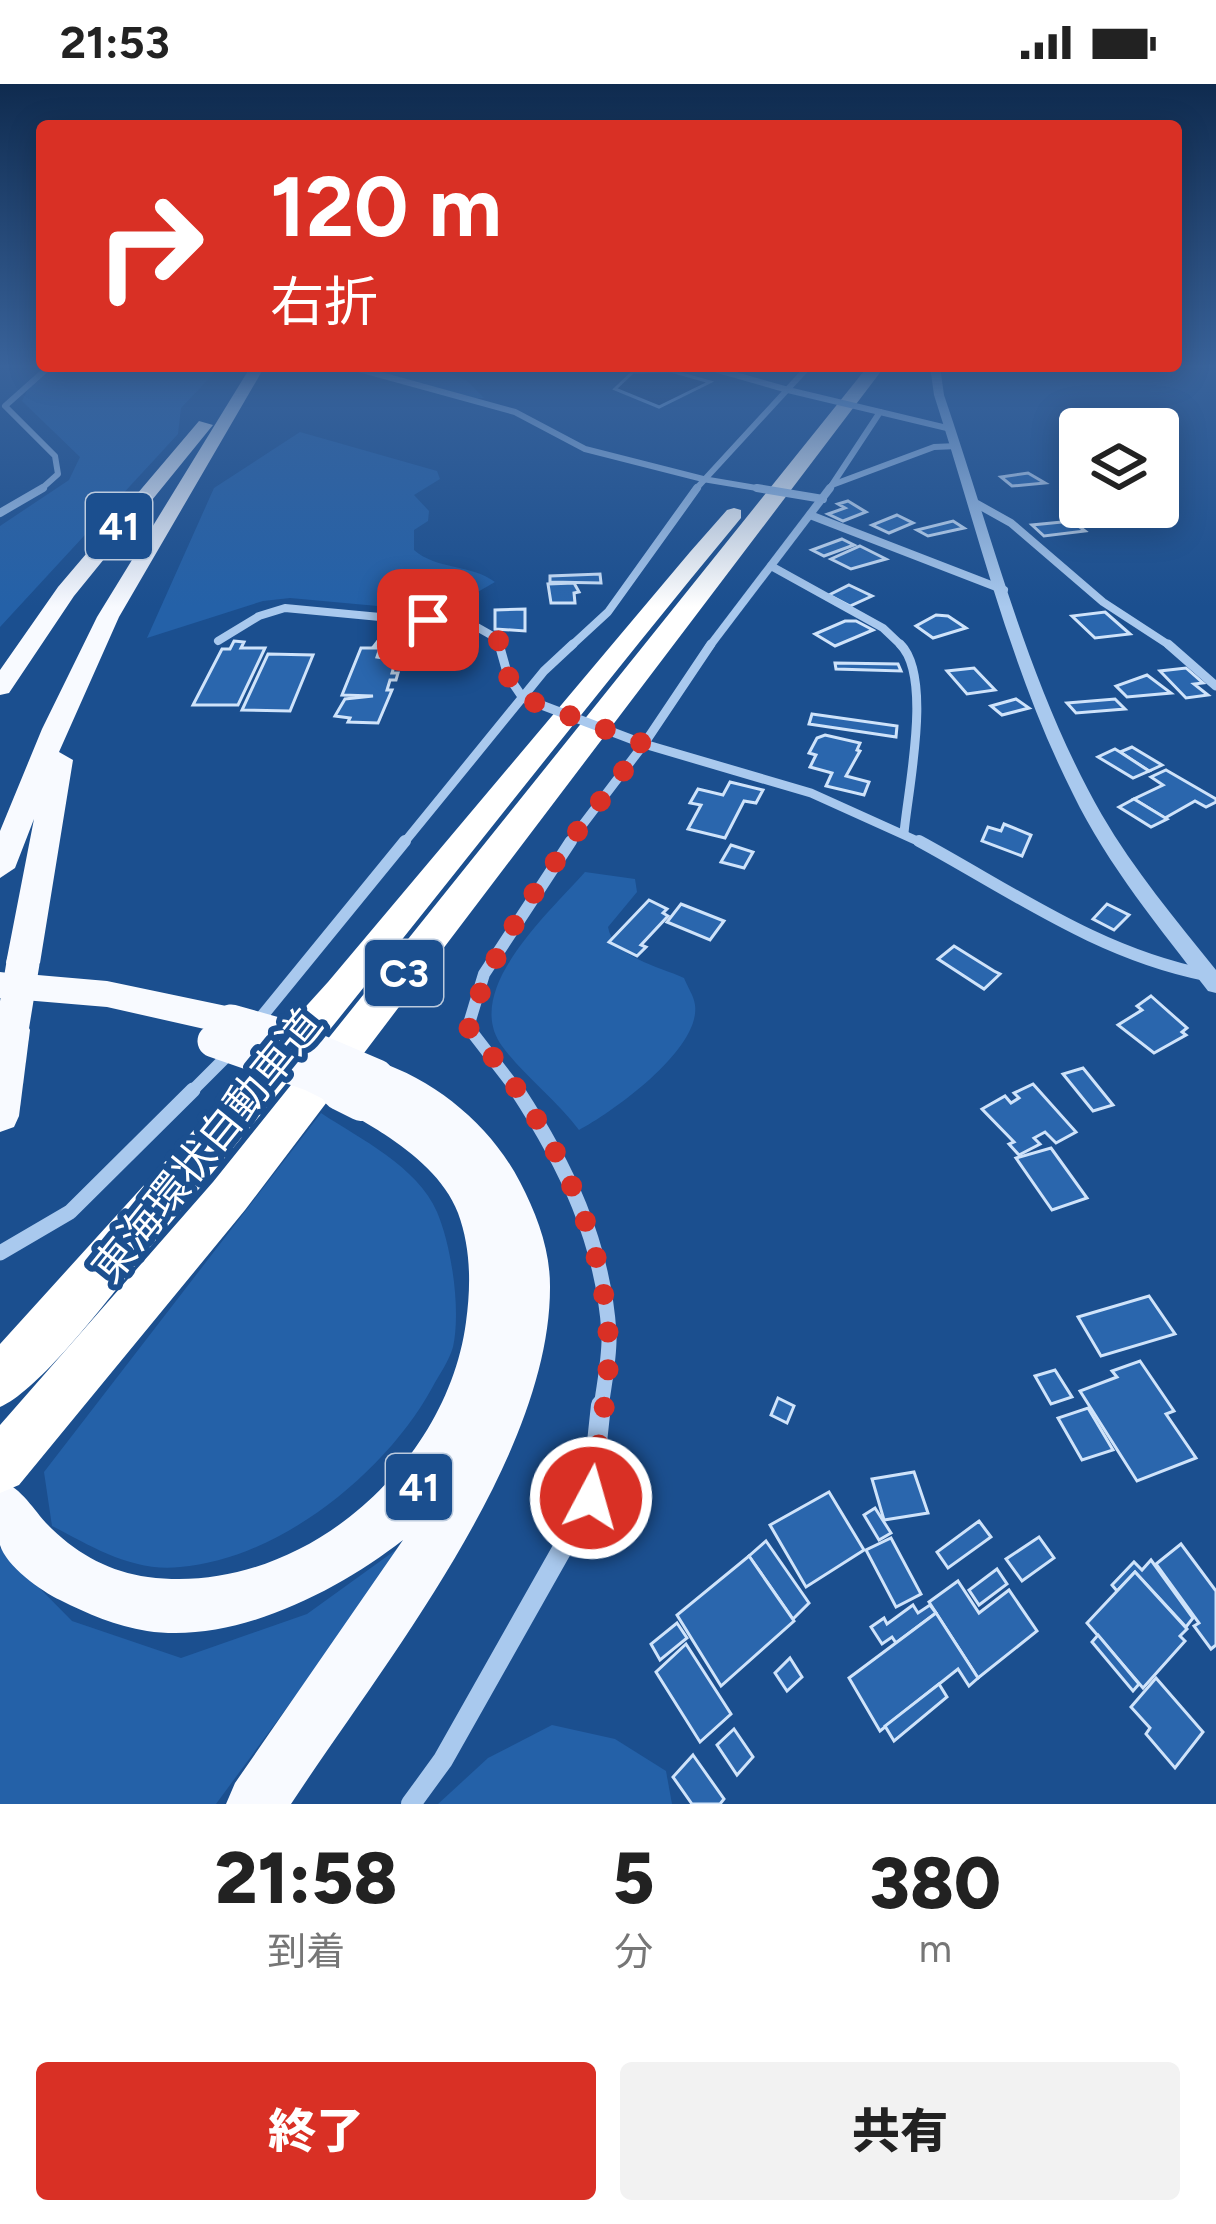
<!DOCTYPE html>
<html lang="ja">
<meta charset="utf-8">
<style>
:root{--surface:#fff;--page:#f2f2f2;--text:#222;--muted:#767676;--accent:#d93025}
body{margin:0;font-family:Figtree,"Noto Sans JP",sans-serif;background:var(--page);color:var(--text);height:100vh;display:flex;flex-direction:column;font-size:45px;white-space:nowrap}
*{box-sizing:border-box;margin:0}
p{font-size:39px;color:var(--muted)}
.icon{flex:none;width:66px;height:66px;fill:none;stroke:currentColor;stroke-width:2;stroke-linecap:round;stroke-linejoin:round}
.map{position:relative;height:1720px;overflow:hidden}
.panel{display:flex;flex-direction:column;background:var(--surface);flex:1}
.panel>*{flex:none}
.banner{position:absolute;left:36px;top:36px;width:1146px;height:252px;border-radius:12px;box-shadow:0 6px 30px #0003;background:#d93025;color:#fff;overflow:hidden}
.buttons{position:absolute;left:1059px;top:324px;display:grid;gap:24px}
.buttons a{display:grid;place-items:center;width:120px;height:120px;border-radius:12px;background:var(--surface);box-shadow:0 6px 30px #0003;font-size:60px}
.pin{position:absolute;display:grid;place-items:center;width:102px;height:102px;color:#fff;margin:-51px;border-radius:24px;box-shadow:0 6px 18px #0006}
.me{position:absolute;width:132px;margin:-66px;rotate:6deg;stroke-linejoin:round;filter:drop-shadow(0 0 9px #0008)}
.turn{display:flex;align-items:center;gap:42px;height:252px;padding:0 36px;font-size:54px}
.turn .icon{width:156px;height:156px;stroke-width:2.5}
.turn b{display:block;font-size:84px;line-height:102px}
.eta{display:flex;justify-content:space-evenly;align-items:center;height:204px;text-align:center}
.eta b{font-size:72px;font-weight:800;line-height:84px}
.button{display:flex;gap:24px;margin-top:auto;padding:24px 36px}
.button a{flex:1;height:138px;border-radius:12px;background:var(--accent);color:#fff;font-size:48px;font-weight:800;line-height:138px;text-align:center}
.button a+a{background:var(--page);color:var(--text)}
.status{display:flex;justify-content:space-between;align-items:center;height:84px;padding:0 60px;background:var(--surface);direction:ltr}
.status svg{height:33px;fill:currentColor}
.map>svg:first-child{display:block}
.green{fill:#2461a8}
.water{fill:#123a6d;stroke:#9cc4f0;stroke-width:3}
.building{fill:#2a66ad;stroke:#cfe3fa;stroke-width:3}
.lines{fill:none;stroke-linecap:round;stroke-linejoin:round}
.minor-far5{stroke:#a9c9ee;stroke-width:6}
.minor-far4{stroke:#a9c9ee;stroke-width:8}
.minor-far3{stroke:#a9c9ee;stroke-width:9}
.minor-far2{stroke:#a9c9ee;stroke-width:12}
.minor-far1{stroke:#a9c9ee;stroke-width:15}
.minor{stroke:#a9c9ee;stroke-width:20}
.tertiary{fill:#a9c9ee;fill-rule:evenodd}
.trunk{fill:#f8faff;fill-rule:evenodd}
.motorway{fill:#fff;fill-rule:evenodd}
.minor-bridge-far2{stroke:#a9c9ee;stroke-width:6}
.minor-bridge-far1{stroke:#a9c9ee;stroke-width:8}
.minor-bridge{stroke:#a9c9ee;stroke-width:9}
.trunk-bridge-far1{stroke:#f8faff;stroke-width:33}
.trunk-bridge{stroke:#f8faff;stroke-width:42}
.route{stroke:#d93025;stroke-width:21;stroke-dasharray:0 37.8}
.labels{text-anchor:middle;dominant-baseline:central;stroke-width:12;stroke-linejoin:round;paint-order:stroke}
.shield{fill:#1b4f8f;stroke:#bbcadd;stroke-width:3}
.shield-label{font-size:39px;font-weight:bold;fill:#fff}
.street-label{font-size:42px;fill:#fff;stroke:#1b4f8f}
</style>
<div class="status"><b>21:53</b><svg viewBox="0 0 49 12"><path d="M0 12V9h3v3zM5 12V6h3v6zM10 12V3h3v9zM15 12V0h3v12zM26 1h20v11H26zM47 4h2v5h-2z"/></svg></div>
<div class="map">
<svg width="1216" height="1720" viewBox="0 0 1216 1720">
<rect width="100%" height="100%" fill="#1b4f8f"/>
<g class="green">
<polygon points="58,282 221,282 181,324 178,350 0,543 0,442 69,396 80,373 22,317 28,305"/>
<path d="M369,282H447V288L467,297L484,314C443,316 406,297 369,282Z"/>
<path d="M300,348L437,387L440,395L414,411L429,427L428,437L414,446V466C437,486 471,480 495,498L443,528L290,514L263,517L147,554L214,404Z"/>
<path d="M585,788L635,795L637,808L608,843C613,873 658,882 684,894C687,902 694,912 695,921C701,965 613,1028 579,1046C556,1015 524,992 502,962C461,906 551,827 585,788Z"/>
<path d="M321,1029C360,1055 417,1082 437,1128C452,1163 461,1227 453,1263C449,1277 439,1291 432,1304C386,1388 280,1475 180,1483C132,1488 93,1463 52,1442L44,1388Z"/>
<polygon points="411,1455 216,1720 0,1720 0,1464 72,1537 181,1574 307,1530"/>
<polygon points="552,1641 615,1655 666,1687 672,1720 438,1720 488,1674"/>
</g>
<polygon class="water" points="671,287 710,298 659,323 615,305 633,288"/>
<g class="building">
<polygon points="1028,389 1045,399 1012,402 1001,393"/>
<polygon points="848,417 866,428 843,437 828,430 845,424 838,420"/>
<polygon points="897,431 913,439 889,449 872,441"/>
<polygon points="953,437 964,444 928,452 917,446"/>
<polygon points="1072,437 1085,447 1044,452 1032,441"/>
<polygon points="842,455 854,461 824,472 812,466"/>
<polygon points="860,462 886,475 851,485 831,475"/>
<polygon points="600,490 601,499 550,498 550,492"/>
<polygon points="574,499 579,508 574,509 575,519 551,519 548,500"/>
<polygon points="849,501 872,512 850,522 829,511"/>
<polygon points="525,525 525,547 495,545 495,526"/>
<polygon points="1105,528 1130,550 1095,554 1072,532"/>
<polygon points="936,531 948,532 966,544 933,554 916,542"/>
<polygon points="845,537 856,537 873,546 835,562 815,550"/>
<polygon points="388,544 405,545 394,564 374,562"/>
<polygon points="234,557 244,558 241,564 265,564 238,621 193,621 222,565 230,565"/>
<polygon points="361,564 380,564 377,573 396,576 392,589 398,589 396,596 390,596 387,606 392,606 378,639 348,638 350,634 335,632 345,615 373,612 342,611"/>
<polygon points="406,567 437,567 434,583 404,577"/>
<polygon points="268,570 313,571 290,627 242,626"/>
<polygon points="835,579 898,580 901,587 836,585"/>
<polygon points="974,584 995,606 967,610 947,587"/>
<polygon points="1186,584 1203,599 1194,600 1208,611 1186,614 1160,587"/>
<polygon points="1147,591 1171,609 1127,613 1116,602"/>
<polygon points="1016,615 1029,624 1002,631 991,622"/>
<polygon points="1115,615 1125,625 1076,629 1067,619"/>
<polygon points="812,630 897,642 896,653 809,640"/>
<polygon points="825,651 860,659 857,666 860,667 846,692 869,698 864,711 826,702 832,689 810,683 816,671 809,669 817,654"/>
<polygon points="1132,663 1162,681 1149,687 1120,668"/>
<polygon points="1115,665 1120,668 1149,687 1133,694 1098,673"/>
<polygon points="1166,686 1216,715 1216,718 1206,723 1195,717 1165,734 1134,715 1163,701 1151,693"/>
<polygon points="730,698 763,706 756,719 744,717 725,754 688,745 701,721 690,719 698,705 723,711"/>
<polygon points="1134,715 1167,735 1151,743 1119,723"/>
<polygon points="1004,740 1031,751 1022,772 982,757 988,743 1001,747"/>
<polygon points="731,761 753,768 744,784 721,778"/>
<polygon points="649,816 667,825 663,829 668,832 641,861 646,863 637,872 609,858"/>
<polygon points="681,820 724,837 710,856 667,838"/>
<polygon points="1107,820 1129,831 1114,846 1093,835"/>
<polygon points="954,862 994,887 1000,890 984,905 938,875"/>
<polygon points="1151,912 1187,944 1182,948 1186,951 1154,969 1118,941 1142,926 1137,922"/>
<polygon points="1083,984 1113,1021 1093,1027 1063,990"/>
<polygon points="1033,1000 1076,1048 1056,1059 1045,1048 1034,1054 1040,1060 1019,1071 1009,1060 1014,1058 982,1025 1005,1012 1011,1019 1019,1014 1014,1009"/>
<polygon points="1051,1064 1087,1114 1052,1126 1016,1074"/>
<polygon points="1149,1212 1175,1250 1101,1272 1078,1233"/>
<polygon points="1140,1277 1174,1327 1166,1330 1196,1374 1137,1397 1080,1307 1117,1293 1112,1287"/>
<polygon points="1055,1286 1072,1313 1051,1320 1035,1292"/>
<polygon points="778,1314 794,1322 787,1339 771,1331"/>
<polygon points="1088,1324 1113,1366 1082,1376 1058,1334"/>
<polygon points="914,1388 928,1429 884,1436 872,1395"/>
<polygon points="829,1408 864,1466 806,1503 770,1441"/>
<polygon points="875,1424 891,1449 879,1456 864,1431"/>
<polygon points="979,1437 991,1453 948,1484 937,1468"/>
<polygon points="1039,1453 1054,1474 1022,1497 1006,1475"/>
<polygon points="891,1454 921,1510 896,1523 866,1466"/>
<polygon points="766,1457 809,1519 793,1535 749,1472"/>
<polygon points="1181,1460 1216,1507 1216,1561 1211,1565 1194,1542 1199,1539 1156,1480"/>
<polygon points="749,1472 794,1537 721,1602 677,1531"/>
<polygon points="1151,1476 1193,1534 1186,1543 1135,1488 1117,1507 1112,1501 1134,1478 1142,1486"/>
<polygon points="997,1485 1007,1500 979,1521 969,1506"/>
<polygon points="1135,1488 1187,1545 1180,1552 1185,1557 1143,1604 1087,1539"/>
<polygon points="958,1497 979,1529 1009,1506 1037,1547 978,1594 929,1518"/>
<polygon points="913,1521 918,1529 930,1521 936,1529 896,1559 892,1553 882,1560 871,1543 884,1534 887,1540"/>
<polygon points="936,1529 978,1594 969,1602 958,1585 880,1647 849,1594"/>
<polygon points="677,1539 687,1554 660,1576 651,1560"/>
<polygon points="1098,1551 1139,1600 1133,1607 1092,1558"/>
<polygon points="686,1560 731,1630 700,1658 656,1588"/>
<polygon points="790,1574 802,1593 787,1607 775,1589"/>
<polygon points="1156,1594 1203,1648 1175,1684 1146,1650 1150,1644 1131,1623"/>
<polygon points="939,1600 947,1613 894,1657 885,1642"/>
<polygon points="734,1645 753,1673 737,1691 717,1661"/>
<polygon points="693,1671 724,1715 720,1720 692,1720 673,1693"/>
</g>
<g class="lines">
<g class="minor-far5">
<polyline points="348,282 515,328 585,365 703,395"/>
<polyline points="704,282 788,306"/>
<polyline points="832,401 934,363 957,362"/>
<polyline points="39,407 58,390 55,372 5,322 50,282"/>
<polyline points="694,407 809,282"/>
<polyline points="828,407 880,328 951,345"/>
</g>
<g class="minor-far4">
<polyline points="977,420 1011,439 1103,518 1172,563"/>
<polyline points="0,429 43,404"/>
<polyline points="810,431 1004,506"/>
<polyline points="771,482 883,544 903,563"/>
<polyline points="218,557 259,532 285,524 475,542 498,555 500,563"/>
<polyline points="570,563 608,528 697,404"/>
<polyline points="709,563 830,404"/>
</g>
<g class="minor-far3">
<polyline points="499,560 508,592 523,614"/>
<path d="M900,560C933,592 908,704 904,749"/>
<polyline points="1168,560 1216,602"/>
<polyline points="644,660 811,709 924,760"/>
<polyline points="403,760 544,587 573,560"/>
<polyline points="568,760 644,660 711,560"/>
</g>
<g class="minor-far2">
<path d="M919,757C1013,808 1099,870 1206,891"/>
<polyline points="254,942 405,757"/>
<polyline points="190,1009 233,966"/>
<polyline points="519,1009 468,943 484,890 571,757"/>
</g>
<g class="minor-far1">
<path d="M517,1006C566,1081 603,1158 609,1249C610,1273 604,1300 601,1324"/>
<polyline points="0,1169 70,1128 193,1006"/>
</g>
<polyline class="minor" points="411,1720 443,1676 591,1414 601,1321"/>
<path class="tertiary" d="M930,282H940L944,311C992,451 1028,602 1102,731C1134,786 1176,836 1216,886V909L1208,907C1160,844 1108,782 1073,710C1010,585 977,444 934,311Z"/>
<g class="trunk">
<polygon points="251,282 265,282 119,533 59,668 73,676 40,879 26,890 107,897 231,923 244,927 249,937 244,947 231,951 107,923 0,914 0,888 17,890 6,879 34,735 15,784 0,794 0,747 42,645 97,533"/>
<polygon points="199,337 213,341 74,512 9,609 0,611 0,586 58,503"/>
<polygon points="12,932 25,936 30,946 19,1032 14,1043 0,1048 0,936"/>
<path d="M377,977C437,997 491,1042 520,1098C537,1131 550,1165 550,1202C551,1374 383,1580 291,1720H226L235,1699L403,1456C336,1508 235,1560 147,1547C116,1542 88,1530 60,1516C41,1507 6,1482 0,1461C0,1442 0,1415 0,1396C25,1406 33,1427 52,1445C79,1471 111,1488 148,1493C299,1513 447,1383 466,1238C471,1202 471,1164 458,1129C445,1095 414,1070 384,1050C369,1040 351,1033 343,1016L349,1005L363,1001L358,992L364,981Z"/>
</g>
<g class="motorway">
<polygon points="868,282 885,282 245,1126 19,1401 0,1409 0,1341 213,1098"/>
<path d="M734,424L741,426V434C543,673 356,921 155,1157C121,1198 43,1305 0,1323V1260L328,898L690,468L727,426Z"/>
</g>
<g class="minor-bridge-far2">
<polyline points="788,306 880,328"/>
<polyline points="703,395 775,407"/>
</g>
<polyline class="minor-bridge-far1" points="757,404 823,415"/>
<polyline class="minor-bridge" points="523,614 644,660"/>
<g class="trunk-bridge-far1">
<polyline points="231,937 281,951 377,992"/>
<polyline points="12,946 23,879"/>
<polyline points="214,957 312,991 348,1009"/>
</g>
<polyline class="trunk-bridge" points="342,1006 362,1016"/>
</g>
<linearGradient id="sky" x2="0" y2="1"><stop stop-color="#0f2b4f"/><stop offset="0.54" stop-color="#39639b"/><stop offset="1" stop-color="#39639b" stop-opacity="0"/></linearGradient>
<rect width="1216" height="523" fill="url(#sky)"/>
<g class="lines">
<path class="route" d="M428,536L475,542L498,555L508,592L523,614L644,660C578,748 501,837 468,943C544,1030 600,1131 608,1248C612,1298 597,1363 591,1414"/>
</g>
<g class="labels">
<g class="shield">
<rect x="86" y="409" width="66" height="66" rx="9"/>
<rect x="365" y="856" width="78" height="66" rx="9"/>
<rect x="386" y="1370" width="66" height="66" rx="9"/>
</g>
<g class="shield-label">
<text x="119" y="442">41</text>
<text x="404" y="889">C3</text>
<text x="419" y="1403">41</text>
</g>
<g class="street-label">
<text transform="translate(207 1062) rotate(-51)">東海環状自動車道</text>
</g>
</g>
</svg>
<div class="buttons">
<a><svg class="icon" aria-label="layers" viewBox="0 0 24 24"><path d="M12 4l9 5-9 5-9-5zM3 14l9 5 9-5"/></svg></a>
</div>
<div class="pin" style="left:428px;top:536px;background:#d93025"><svg class="icon" aria-label="arrive" viewBox="0 0 24 24"><path d="M6 21V4h12l-3 4 3 4H6"/></svg></div>
<svg class="me" style="left:591px;top:1414px" viewBox="-20 -20 40 40"><circle r="17" fill="#d93025" stroke="#fff" stroke-width="3"/><path d="M0-11L8 9 0 5-8 9z" fill="#fff"/></svg>
<div class="banner">
<div class="turn"><svg class="icon" aria-label="right" viewBox="0 0 24 24"><path d="M7 20v-9h11M14 6l5 5-5 5"/></svg><div><b>120 m</b>右折</div></div>
</div>
</div>
<section class="panel">
<div class="eta">
<div><b>21:58</b><p>到着</p></div>
<div><b>5</b><p>分</p></div>
<div><b>380</b><p>m</p></div>
</div>
<div class="button"><a>終了</a><a>共有</a></div>
</section>
